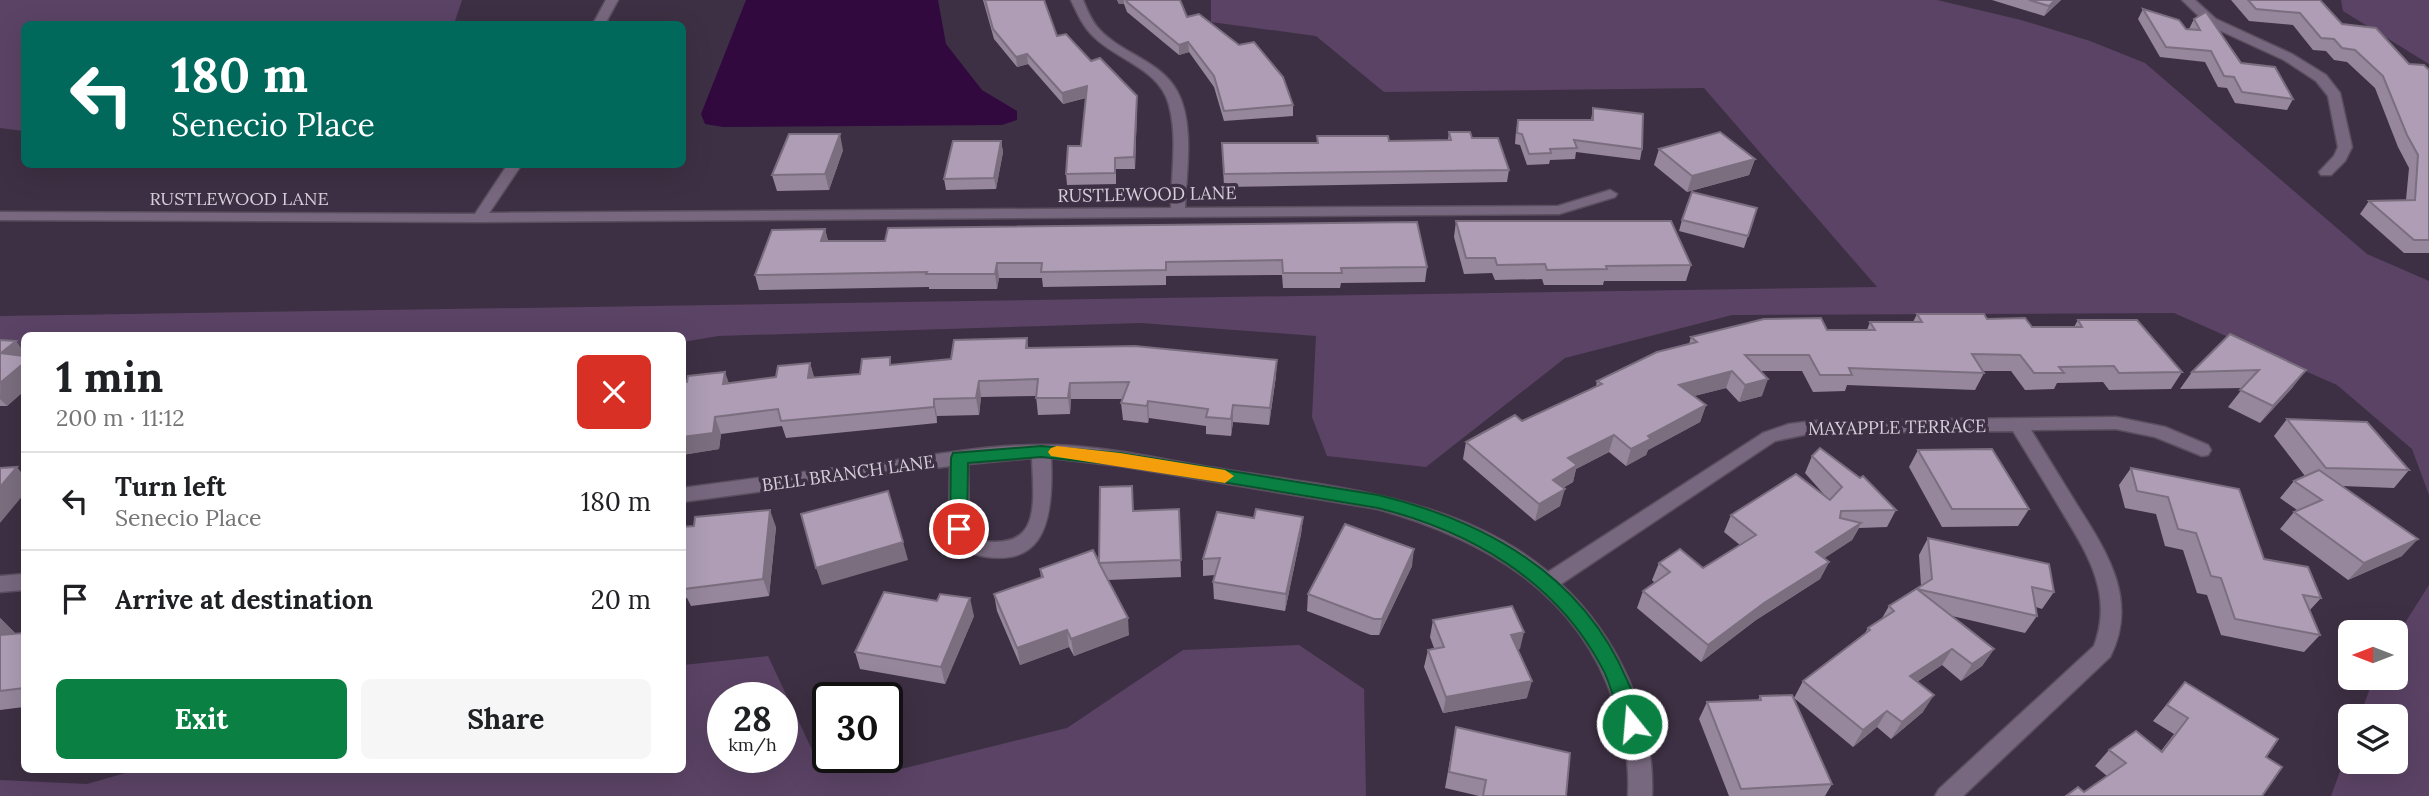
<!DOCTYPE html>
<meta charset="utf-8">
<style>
:root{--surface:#fff;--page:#f6f6f6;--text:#202124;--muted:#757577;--line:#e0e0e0;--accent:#0b8043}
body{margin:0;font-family:Lora,serif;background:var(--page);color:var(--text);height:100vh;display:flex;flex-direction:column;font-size:26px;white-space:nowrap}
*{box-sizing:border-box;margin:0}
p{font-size:23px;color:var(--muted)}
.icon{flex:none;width:38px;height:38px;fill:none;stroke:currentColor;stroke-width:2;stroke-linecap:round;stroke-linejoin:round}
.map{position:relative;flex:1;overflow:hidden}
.side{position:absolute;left:21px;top:332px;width:665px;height:441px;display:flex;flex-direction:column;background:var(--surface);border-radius:10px;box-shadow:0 7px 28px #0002}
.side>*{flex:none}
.top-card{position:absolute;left:21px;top:21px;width:665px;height:147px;border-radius:10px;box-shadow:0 7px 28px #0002;background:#00695c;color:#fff;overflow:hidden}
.needle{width:46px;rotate:270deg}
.buttons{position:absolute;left:2338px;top:620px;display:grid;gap:14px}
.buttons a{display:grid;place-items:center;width:70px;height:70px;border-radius:10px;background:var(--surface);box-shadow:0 7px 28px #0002;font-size:35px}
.speed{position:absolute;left:707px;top:682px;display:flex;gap:14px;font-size:35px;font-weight:700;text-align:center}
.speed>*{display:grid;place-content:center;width:91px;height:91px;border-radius:50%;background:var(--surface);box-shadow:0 7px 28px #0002;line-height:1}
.speed small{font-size:18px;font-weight:400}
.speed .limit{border:4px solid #111;border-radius:10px;background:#fff;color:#111}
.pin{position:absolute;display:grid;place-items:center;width:60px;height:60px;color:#fff;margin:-30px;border:4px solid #fff;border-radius:50%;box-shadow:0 2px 7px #0007}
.me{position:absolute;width:77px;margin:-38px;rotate:343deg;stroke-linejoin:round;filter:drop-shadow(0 0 5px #0008)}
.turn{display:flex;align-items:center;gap:24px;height:147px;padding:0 35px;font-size:32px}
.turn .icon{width:91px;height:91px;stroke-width:2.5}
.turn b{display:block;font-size:49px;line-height:60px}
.round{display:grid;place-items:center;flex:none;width:74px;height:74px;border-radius:10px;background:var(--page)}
.headline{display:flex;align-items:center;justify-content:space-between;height:119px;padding:0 35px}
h1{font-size:42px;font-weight:800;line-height:52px}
.action{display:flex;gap:14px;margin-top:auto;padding:14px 35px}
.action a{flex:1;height:80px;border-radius:10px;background:var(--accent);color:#fff;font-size:28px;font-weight:800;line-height:80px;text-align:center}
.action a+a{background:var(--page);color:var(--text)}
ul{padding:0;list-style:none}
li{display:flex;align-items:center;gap:21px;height:98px;padding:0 35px;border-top:2px solid var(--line)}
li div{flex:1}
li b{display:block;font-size:26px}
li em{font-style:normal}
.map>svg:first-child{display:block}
.green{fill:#5b4365;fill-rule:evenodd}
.water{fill:#31093f}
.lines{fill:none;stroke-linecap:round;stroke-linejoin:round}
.street-casing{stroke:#5a4f5f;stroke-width:3}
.street{fill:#78687f;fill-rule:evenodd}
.wall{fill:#96879c}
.shaded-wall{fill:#7a6e7f}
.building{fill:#ae9db5;stroke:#7a6e7f;stroke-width:2}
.route{fill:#0b8043;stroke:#07532c;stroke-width:2}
.slow{fill:#f59e0b}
.labels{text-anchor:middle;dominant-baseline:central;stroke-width:7;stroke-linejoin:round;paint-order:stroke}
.street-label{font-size:18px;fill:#d6ceda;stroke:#3e3044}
</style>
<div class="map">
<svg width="2429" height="796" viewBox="0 0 2429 796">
<rect width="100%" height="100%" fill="#3e3044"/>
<g class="green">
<polygon points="0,0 462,0 454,24 24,24 24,131 0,128"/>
<polygon points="1211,0 1937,0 2021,20 2090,41 2145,63 2367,254 2429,281 2429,495 2412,449 2337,385 2174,313 1732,315 1565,358 1426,467 1327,456 1312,417 1316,336 1141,323 718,336 683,342 682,336 438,336 429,333 368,336 24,336 24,352 0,351 0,316 1877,287 1704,88 1384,92 1316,36 1211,22"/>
<polygon points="2341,0 2429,0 2429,64 2343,11"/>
<polygon points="2429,585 2429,796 2331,796 2350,744 2350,761 2396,761 2396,716 2360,716 2374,677 2396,677 2396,637"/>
<path d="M1299,645L1364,689L1366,796H0V780L87,784L136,770H682L683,665L768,656L814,754L889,772L1067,728L1183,650ZM782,698V758H723V698Z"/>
</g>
<polygon class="water" points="746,0 938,0 946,44 982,90 1017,111 1017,120 1002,125 723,127 705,124 701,114"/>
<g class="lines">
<defs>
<g id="street">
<polygon points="606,0 618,0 605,24 593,24"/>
<path d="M1071,0H1083C1087,10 1091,20 1098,28C1121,54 1160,60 1177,91C1195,124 1186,173 1185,208L1558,206L1610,190L1617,194L1615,197L1559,214L479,222L0,220V212L475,214L508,164H522L489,213L1171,208C1171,175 1178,138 1169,105C1160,69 1117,60 1094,37C1083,27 1077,13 1071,0Z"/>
<polygon points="2182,0 2195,0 2216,19 2292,54 2326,75 2340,93 2352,147 2345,161 2331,175 2321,175 2319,172 2334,156 2338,147 2328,96 2316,81 2284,60 2208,25"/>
<path d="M2116,417L2165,427L2208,445L2211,450L2208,455L2202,456L2155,437L2116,429L2031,430C2047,456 2063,482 2079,508C2109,555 2138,602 2110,657L1963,796H1935L1939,789L2094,646C2114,594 2087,553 2061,510C2045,483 2029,457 2013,431L1813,433L1775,441L1561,584C1618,637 1655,718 1652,796H1628C1630,764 1624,732 1614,702C1578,592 1484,539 1378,509L1120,466L1051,458C1054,525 1043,577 963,551L949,529L950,466L682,502V488C754,478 826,469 898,460C945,453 993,445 1040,445C1096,444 1153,458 1208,467C1323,486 1455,494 1548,572L1763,433L1789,424L1813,421ZM1032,458C1034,507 1041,552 976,540L969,528L968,464Z"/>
<polygon points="24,574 24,590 0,592 0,576"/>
</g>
</defs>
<use href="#street" class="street-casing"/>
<use href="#street" class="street"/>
</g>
<g class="wall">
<polygon points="983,0 1044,0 1057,36 1091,61 1137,107 1135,169 1116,169 1116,184 1067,185 1066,174 1081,146 1086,98 1063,104 1028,64 1017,67 994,39"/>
<polygon points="1117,0 1180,0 1187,17 1293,105 1293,116 1224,121 1214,87 1189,52 1179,55 1127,12 1124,4 1119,4"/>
<polygon points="1992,0 2061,0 2044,16"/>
<polygon points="2231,0 2320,0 2342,24 2409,64 2429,70 2429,253 2404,253 2360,214 2369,201 2406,200 2409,168 2398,147 2375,88 2347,62 2334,60 2326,51 2313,50 2293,25 2249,21"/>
<polygon points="2143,9 2186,29 2189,29 2194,19 2241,63 2293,99 2287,110 2235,103 2227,88 2218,87 2205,62 2160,57 2138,19"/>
<polygon points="1593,108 1642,149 1640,160 1576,152 1575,159 1550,160 1549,164 1527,165 1520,145 1515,144 1516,131 1518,120 1591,120"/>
<polygon points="1449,132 1472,138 1509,170 1507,182 1224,187 1222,143 1317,143 1317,136 1389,141 1448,140"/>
<polygon points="1001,141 1003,152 996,189 946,190 944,179"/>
<polygon points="1659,149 1755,159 1749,175 1687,192 1654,165"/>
<polygon points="843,150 829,190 777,191 772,175"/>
<polygon points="1682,220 1748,236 1744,248 1679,231"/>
<polygon points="1456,221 1691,265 1686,281 1604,281 1603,285 1544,285 1542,279 1495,280 1492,273 1464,274 1454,237"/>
<polygon points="825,229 828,241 885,241 1427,267 1425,282 1341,283 1340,288 1283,288 1282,275 1166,276 1166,285 1043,287 1042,278 999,278 997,289 929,289 929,287 759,290 755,275"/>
<polygon points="1917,314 1987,319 2032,327 2074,327 2078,320 2182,372 2171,389 2109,390 2103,382 2057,383 2054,389 2025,390 2011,371 1982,371 1984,373 1975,390 1847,385 1845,391 1813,392 1802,371 1761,371 1762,396 1739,402 1726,388 1694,396 1706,405 1700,422 1648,450 1646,455 1626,466 1609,452 1576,469 1573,482 1563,488 1560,506 1535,521 1463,459 1466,442 1522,421 1596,387 1597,381 1689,344 1691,337 1827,330 1867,330 1870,322 1913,322"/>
<polygon points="2230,334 2293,387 2260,423 2228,407 2243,388 2180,389 2192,372"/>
<polygon points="1027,338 1028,348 1276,376 1269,425 1233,422 1231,436 1206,434 1206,426 1149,418 1148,423 1123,420 1121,403 1123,399 1071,399 1070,414 1038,415 1036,396 981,397 979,415 937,416 937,423 786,438 782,426 721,434 719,449 682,455 682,382 729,383 776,377 810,363 814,378 860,374 892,365 951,359"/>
<polygon points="0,340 24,352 24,391 7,406 0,406"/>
<polygon points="2287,419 2409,470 2394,488 2342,486 2402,556 2348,580 2280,529 2294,512 2297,510 2280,498 2294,481 2305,476 2274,436"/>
<polygon points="1918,450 2029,509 2018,526 1942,527 1909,467"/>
<polygon points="1812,456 1896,510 1887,527 1859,528 1852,540 1824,558 1829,562 1820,579 1756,620 1701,662 1637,608 1643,591 1655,583 1652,580 1659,563 1703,568 1740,545 1724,532 1731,515 1828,499 1805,473"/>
<polygon points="2131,468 2321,598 2310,610 2320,635 2304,652 2221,635 2207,595 2197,593 2183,550 2165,546 2156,514 2125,508 2119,485"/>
<polygon points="1179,509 1181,577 1108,580 1129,635 1074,656 1069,647 1020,665 997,611 994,594 1041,578 1040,569 1099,562 1133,511"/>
<polygon points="1303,517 1301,534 1285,611 1214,599 1213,582 1215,575 1203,576 1203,559 1254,518"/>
<polygon points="694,526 776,527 769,596 691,606 687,598 682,598 682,527"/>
<polygon points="1928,538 2054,592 2042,609 2036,607 2037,616 2025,633 1952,616 1994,649 1982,666 1961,681 1942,665 1917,682 1923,712 1891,739 1877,727 1853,747 1794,698 1803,681 1865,633 1868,628 1881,620 1889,606 1921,586 1919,555"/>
<polygon points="1412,566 1379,635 1371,635 1307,611 1308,594"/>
<polygon points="974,616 945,684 860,669 855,652"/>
<polygon points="0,618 15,633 14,634 24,633 24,707 0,710"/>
<polygon points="1433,620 1520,649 1517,650 1527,698 1443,713 1424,667 1428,650 1434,648 1430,637"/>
<polygon points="2185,682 2266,757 2084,792 2107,776 2095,766 2109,750 2161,751 2174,734 2153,721"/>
<polygon points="1760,696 1832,784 1825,796 1729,796 1699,719 1707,702 1758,700"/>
<polygon points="1456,727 1566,796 1479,796 1445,788"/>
</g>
<g class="shaded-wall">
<polygon points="1118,0 1124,0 1124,4 1119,4"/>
<polygon points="2055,0 2061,0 2044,16 2049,6"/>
<polygon points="1188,42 1189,52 1179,55 1179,45"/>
<polygon points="1027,54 1028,64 1017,67 1016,57"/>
<polygon points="1087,86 1088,97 1063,104 1062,93"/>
<polygon points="1137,96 1137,107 1135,169 1134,157"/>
<polygon points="840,134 843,150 829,190 825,174"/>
<polygon points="1001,141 1003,152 996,189 994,178"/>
<polygon points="1755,159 1749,175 1687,192 1692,176"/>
<polygon points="825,229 829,244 821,241"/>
<polygon points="997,263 999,278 997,289 995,274"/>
<polygon points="16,341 24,352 24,391 7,406 0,399 1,353"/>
<polygon points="1277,360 1276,376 1269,425 1270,408"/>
<polygon points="810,363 815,380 808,378"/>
<polygon points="2306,370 2293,387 2260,423 2273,406"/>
<polygon points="1732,371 1726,388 1674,401 1679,385"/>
<polygon points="725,372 731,389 723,384"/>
<polygon points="1768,379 1762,396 1739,402 1745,385"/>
<polygon points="979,381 981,397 979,415 976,398"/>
<polygon points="1070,383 1071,399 1070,414 1068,398"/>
<polygon points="934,399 937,416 937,423 934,407"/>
<polygon points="1148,401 1149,418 1148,423 1147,406"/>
<polygon points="1233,405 1233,422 1231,436 1231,419"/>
<polygon points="1706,405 1700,422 1648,450 1646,455 1626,466 1631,449 1648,436"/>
<polygon points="715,417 721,434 719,449 682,455 682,437"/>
<polygon points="1614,435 1609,452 1576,469 1573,482 1549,496 1553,480 1568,458"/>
<polygon points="17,467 24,476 24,494 0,523 0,487"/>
<polygon points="1565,489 1560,506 1535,521 1539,504"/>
<polygon points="770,510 776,527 769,596 763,579"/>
<polygon points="1303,517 1301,534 1285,611 1286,594"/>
<polygon points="1861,523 1852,540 1808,569 1816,552"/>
<polygon points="2418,539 2402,556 2348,580 2364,563"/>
<polygon points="903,542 908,560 822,585 816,568"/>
<polygon points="1414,549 1412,566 1379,635 1382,619"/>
<polygon points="1829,562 1820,579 1756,620 1701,662 1708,645 1764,603"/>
<polygon points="970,598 974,616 945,684 941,667"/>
<polygon points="0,618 15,633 0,653"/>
<polygon points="1128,618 1129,635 1074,656 1071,639"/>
<polygon points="1067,630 1069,647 1020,665 1017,648"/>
<polygon points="1524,632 1520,649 1506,652 1511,635"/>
<polygon points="1952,649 1942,665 1900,693 1910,676"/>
<polygon points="1994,649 1982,666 1961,681 1972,664"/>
<polygon points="1532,681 1527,698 1443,713 1446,697"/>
<polygon points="1934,695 1923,712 1891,739 1902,722"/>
<polygon points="1887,711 1877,727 1853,747 1863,730"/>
</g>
<g class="building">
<polygon points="985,0 1044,0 1057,36 1066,34 1091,61 1100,58 1137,96 1134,157 1115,158 1115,173 1066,174 1068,146 1081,146 1087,86 1062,93 1027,54 1016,57 993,29"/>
<polygon points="1126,0 1180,0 1187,17 1199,14 1239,45 1254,42 1283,77 1293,105 1224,111 1214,76 1188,42 1179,45 1127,2"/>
<polygon points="2029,0 2055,0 2049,6"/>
<polygon points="2248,0 2320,0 2342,24 2376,28 2409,64 2424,65 2429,70 2429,240 2414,240 2369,201 2415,200 2418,155 2407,135 2383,76 2355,50 2342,48 2334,39 2321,38 2300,13 2256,9"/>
<polygon points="2143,9 2179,20 2186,29 2200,30 2194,19 2206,12 2241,63 2275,67 2293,99 2242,92 2234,77 2224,76 2211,51 2166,47"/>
<polygon points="1593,108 1643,114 1642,149 1574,140 1577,148 1550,149 1551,153 1529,154 1522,134 1517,133 1518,120 1593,120"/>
<polygon points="1449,132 1470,132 1472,138 1498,138 1509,170 1224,174 1222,143 1318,143 1317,136 1388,136 1389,141 1451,140"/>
<polygon points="1720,132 1755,159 1692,176 1659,149"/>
<polygon points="789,134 840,134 825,174 772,175"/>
<polygon points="953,141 1001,141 994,178 944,179"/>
<polygon points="1692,192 1757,208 1748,236 1682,220"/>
<polygon points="1456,221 1671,221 1691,265 1606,266 1607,269 1547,270 1545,264 1497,265 1495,258 1466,258"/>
<polygon points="1417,222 1427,267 1341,268 1342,273 1283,273 1282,260 1166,262 1166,270 1041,272 1042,263 997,263 995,274 926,274 927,272 755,275 772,230 825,229 821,241 885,241 888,228"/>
<polygon points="1917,314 1984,314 1987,319 2025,318 2032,327 2082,327 2078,320 2137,320 2182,372 2119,373 2114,366 2059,367 2064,373 2034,373 2020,355 1972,354 1984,373 1849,368 1852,375 1820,375 1809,355 1745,355 1768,379 1745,385 1732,371 1679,385 1706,405 1648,436 1651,439 1631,449 1614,435 1568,458 1577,465 1553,480 1565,489 1539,504 1466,442 1515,415 1522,421 1602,384 1597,381 1657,352 1697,342 1691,337 1764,319 1821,318 1827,330 1875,330 1870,322 1922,322"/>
<polygon points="2230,334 2306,370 2273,406 2240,390 2259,370 2192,372"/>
<polygon points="1027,338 1026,348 1135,346 1277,360 1270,408 1233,405 1231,419 1206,417 1208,409 1148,401 1147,406 1121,403 1129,382 1070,383 1068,398 1036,398 1038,379 979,381 976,398 934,399 934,407 781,421 778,409 715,417 713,433 682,437 682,382 687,382 688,376 725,372 723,384 776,377 778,366 810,363 808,378 860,374 862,359 890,357 890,365 951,359 954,340"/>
<polygon points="0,340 16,341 1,353 24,356 24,363 0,383"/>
<polygon points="2287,419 2367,422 2409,470 2326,468"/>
<polygon points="1820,448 1860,478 1863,476 1896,510 1841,511 1840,518 1861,523 1816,552 1829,562 1764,603 1708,645 1643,591 1670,572 1659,563 1680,549 1703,568 1756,535 1731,515 1796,474 1830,500 1842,487 1812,456"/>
<polygon points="1992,449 2029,509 1952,509 1918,450"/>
<polygon points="17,467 0,487 0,468"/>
<polygon points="2131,468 2239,489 2264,559 2308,567 2321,598 2303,595 2320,635 2235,619 2221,578 2211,576 2196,533 2178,529 2168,497 2137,491"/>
<polygon points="2319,470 2418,539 2364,563 2294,512 2322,500 2294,481"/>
<polygon points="1132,486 1133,511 1179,509 1181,560 1099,563 1128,618 1071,639 1067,630 1017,648 994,594 1043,577 1040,569 1093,550 1099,562 1100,487"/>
<polygon points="888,491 903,542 816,568 801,514"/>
<polygon points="1256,509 1303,517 1286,594 1213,582 1220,558 1203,559 1217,512 1254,518"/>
<polygon points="770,510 763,579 684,589 685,580 682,580 682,527 694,526 695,517"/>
<polygon points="1345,524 1414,549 1382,619 1374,619 1308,594"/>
<polygon points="1928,538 2049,564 2054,592 2032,587 2037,616 1917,589 1994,649 1972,664 1952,649 1910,676 1934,695 1902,722 1887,711 1863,730 1803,681 1870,630 1868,628 1894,611 1889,606 1932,579"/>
<polygon points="884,592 937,601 940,594 970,598 941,667 855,652"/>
<polygon points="1512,606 1524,632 1511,635 1532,681 1446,697 1428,650 1444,647 1433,620"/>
<polygon points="24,633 24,688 0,691 0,635"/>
<polygon points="2185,682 2278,739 2266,757 2282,767 2262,796 2066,796 2078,787 2084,792 2126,763 2109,750 2136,731 2162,752 2188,718 2167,705"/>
<polygon points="1792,695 1832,784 1741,789 1707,702 1761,700 1760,696"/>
<polygon points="1456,727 1570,753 1566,796 1483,796 1486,780 1449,772"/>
</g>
<path class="route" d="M1041,446L1120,453L1378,495C1485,521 1582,574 1627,680C1633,694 1647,716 1640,731L1632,733L1625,731C1615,710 1613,686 1601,666C1555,580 1470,531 1378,508L1120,465L1041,457L968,463L967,529L965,534H952L950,529L951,458L953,453Z"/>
<polygon class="slow" points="1057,446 1120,453 1225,470 1234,476 1225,483 1051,456 1048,452 1051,448"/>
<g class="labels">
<g class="street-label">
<text transform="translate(1147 194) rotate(-1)">RUSTLEWOOD LANE</text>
<text x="239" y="198">RUSTLEWOOD LANE</text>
<text transform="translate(1897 427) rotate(-1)">MAYAPPLE TERRACE</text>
<text transform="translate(848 473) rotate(-8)">BELL BRANCH LANE</text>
</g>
</g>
</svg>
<div class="buttons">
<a><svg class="needle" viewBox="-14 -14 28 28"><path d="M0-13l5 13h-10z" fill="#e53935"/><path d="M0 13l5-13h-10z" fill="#757577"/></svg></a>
<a><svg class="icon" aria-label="layers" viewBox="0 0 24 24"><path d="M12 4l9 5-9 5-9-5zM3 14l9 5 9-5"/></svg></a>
</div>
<div class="speed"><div>28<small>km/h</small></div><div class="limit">30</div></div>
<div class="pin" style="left:959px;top:529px;background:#d93025"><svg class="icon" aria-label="arrive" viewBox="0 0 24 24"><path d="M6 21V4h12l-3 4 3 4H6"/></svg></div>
<svg class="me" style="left:1632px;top:724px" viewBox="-20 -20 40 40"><circle r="17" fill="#0b8043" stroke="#fff" stroke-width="3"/><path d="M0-11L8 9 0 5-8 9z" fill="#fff"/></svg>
<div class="top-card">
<div class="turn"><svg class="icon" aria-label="left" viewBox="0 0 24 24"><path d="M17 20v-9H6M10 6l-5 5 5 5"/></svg><div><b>180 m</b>Senecio Place</div></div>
</div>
<section class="side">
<div class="headline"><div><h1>1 min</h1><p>200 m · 11:12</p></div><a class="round" style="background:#d93025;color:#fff"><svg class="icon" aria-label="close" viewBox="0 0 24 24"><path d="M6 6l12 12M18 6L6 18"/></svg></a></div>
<ul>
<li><svg class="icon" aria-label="left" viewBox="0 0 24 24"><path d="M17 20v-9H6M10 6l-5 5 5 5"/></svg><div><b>Turn left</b><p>Senecio Place</p></div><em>180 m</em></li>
<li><svg class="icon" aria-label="arrive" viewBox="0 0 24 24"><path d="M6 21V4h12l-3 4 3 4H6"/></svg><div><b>Arrive at destination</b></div><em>20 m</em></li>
</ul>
<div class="action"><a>Exit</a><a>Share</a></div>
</section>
</div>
